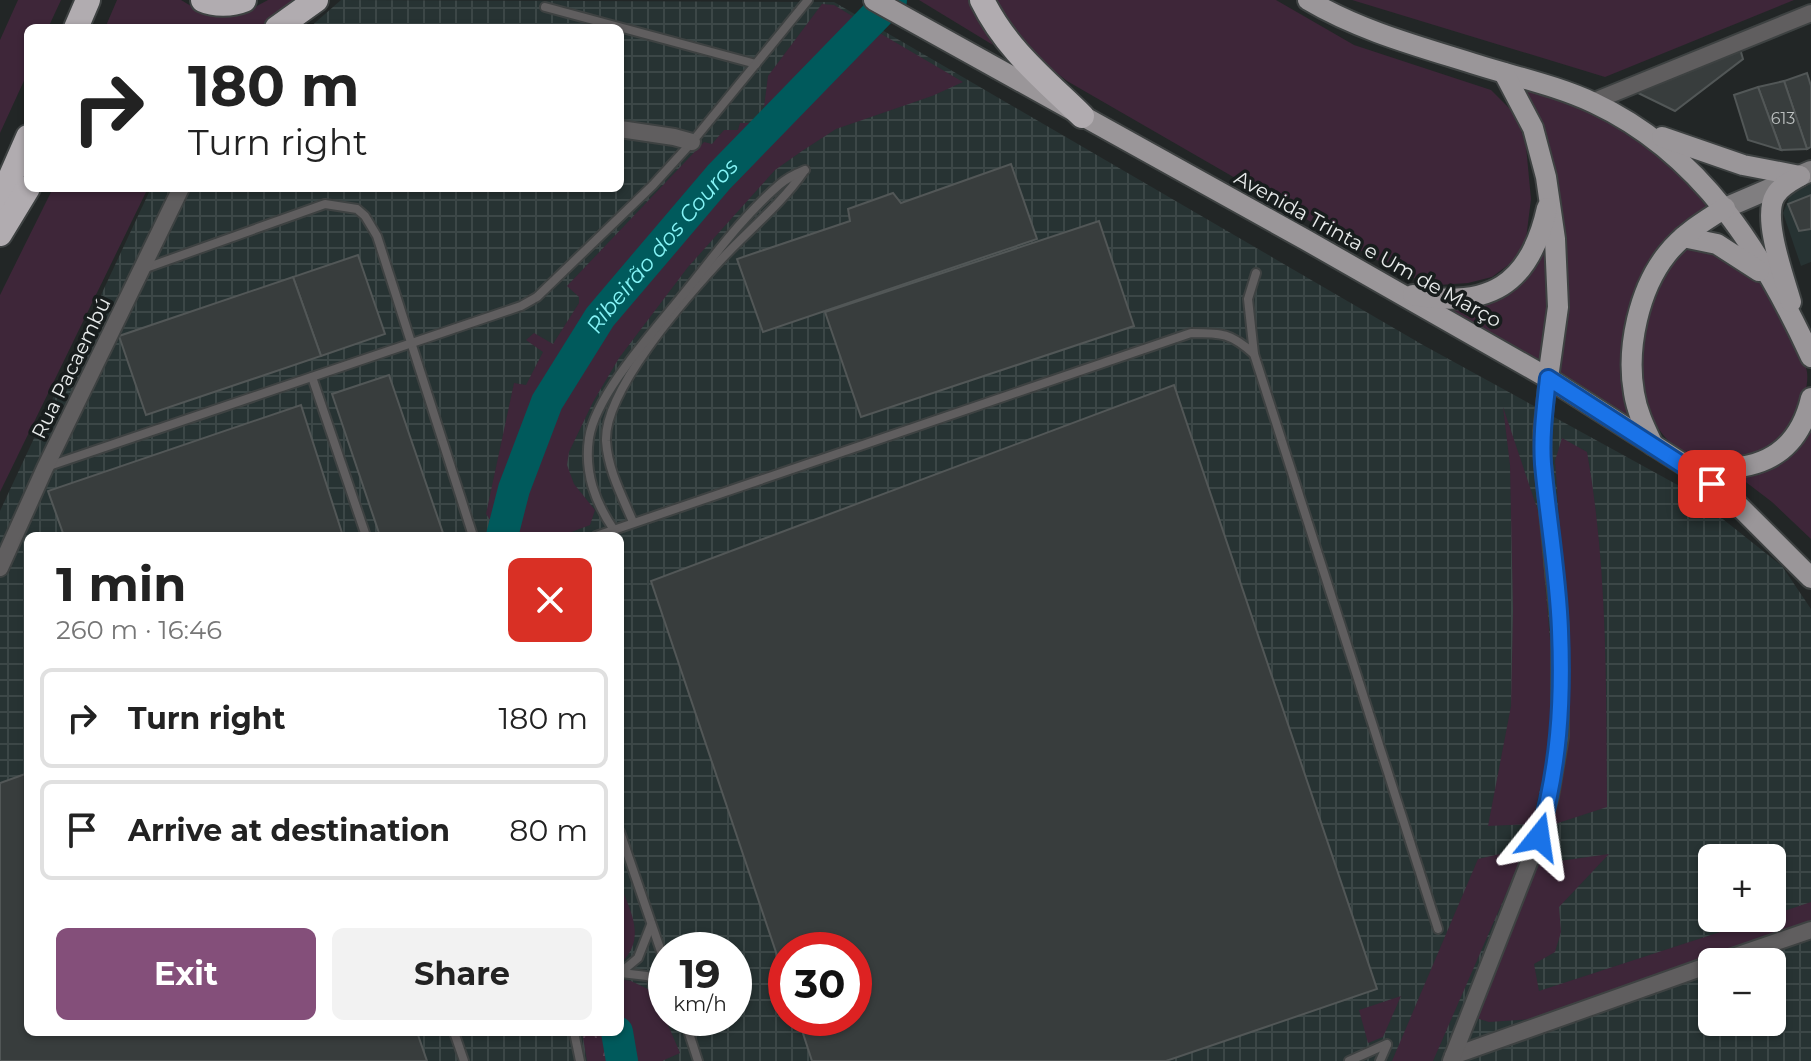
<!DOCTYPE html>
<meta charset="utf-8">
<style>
:root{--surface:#fff;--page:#f2f2f2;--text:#222;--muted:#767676;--line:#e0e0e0;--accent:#844f7a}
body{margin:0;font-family:Montserrat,sans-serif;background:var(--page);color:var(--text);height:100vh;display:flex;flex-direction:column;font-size:30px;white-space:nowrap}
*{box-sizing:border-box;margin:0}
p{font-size:26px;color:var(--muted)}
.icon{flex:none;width:44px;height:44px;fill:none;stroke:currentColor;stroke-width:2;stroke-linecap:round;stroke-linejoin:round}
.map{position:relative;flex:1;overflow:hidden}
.details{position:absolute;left:24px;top:532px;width:600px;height:504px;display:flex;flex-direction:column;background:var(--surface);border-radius:12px;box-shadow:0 2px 6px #0004}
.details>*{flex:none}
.top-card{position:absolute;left:24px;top:24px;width:600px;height:168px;border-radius:12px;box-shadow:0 2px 6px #0004;background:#fff;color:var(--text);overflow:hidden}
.tools{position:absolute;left:1698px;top:844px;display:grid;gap:16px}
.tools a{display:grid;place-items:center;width:88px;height:88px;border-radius:12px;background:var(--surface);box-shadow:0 2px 6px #0004;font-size:40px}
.speed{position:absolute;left:648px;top:932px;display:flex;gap:16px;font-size:40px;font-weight:700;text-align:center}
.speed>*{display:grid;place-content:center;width:104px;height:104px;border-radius:50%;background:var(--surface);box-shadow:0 2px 6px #0004;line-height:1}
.speed small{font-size:20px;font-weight:400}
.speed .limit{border:12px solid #d22;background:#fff;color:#111}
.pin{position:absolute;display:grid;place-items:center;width:68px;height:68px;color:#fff;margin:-34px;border-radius:16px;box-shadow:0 4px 12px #0006}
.me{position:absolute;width:88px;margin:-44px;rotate:15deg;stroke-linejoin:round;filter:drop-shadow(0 0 6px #0008)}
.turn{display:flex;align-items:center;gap:28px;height:168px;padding:0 32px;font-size:36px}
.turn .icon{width:104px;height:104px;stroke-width:2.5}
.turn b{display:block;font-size:56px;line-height:68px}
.round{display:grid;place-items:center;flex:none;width:84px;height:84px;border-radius:12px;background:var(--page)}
.summary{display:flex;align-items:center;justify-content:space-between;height:136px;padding:0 32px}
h1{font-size:48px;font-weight:700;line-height:60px}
.cta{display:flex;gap:16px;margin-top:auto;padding:16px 32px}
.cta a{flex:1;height:92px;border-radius:12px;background:var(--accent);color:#fff;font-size:32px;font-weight:700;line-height:92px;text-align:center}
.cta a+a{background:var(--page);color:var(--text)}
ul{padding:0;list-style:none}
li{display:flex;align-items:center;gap:24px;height:100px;margin:0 16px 12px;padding:0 16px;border:4px solid var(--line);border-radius:12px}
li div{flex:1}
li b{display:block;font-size:30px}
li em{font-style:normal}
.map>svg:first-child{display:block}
.built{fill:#273333}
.industrial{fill:url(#industrial-grid);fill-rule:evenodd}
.green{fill:#3e2639}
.forest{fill:url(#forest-crowns)}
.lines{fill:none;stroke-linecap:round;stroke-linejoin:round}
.river{stroke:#005a5c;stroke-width:32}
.building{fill:#383d3d;stroke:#525757;stroke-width:2}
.lane-casing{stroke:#3e4242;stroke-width:12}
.street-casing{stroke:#3e4242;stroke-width:20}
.secondary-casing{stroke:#3e4242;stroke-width:24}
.primary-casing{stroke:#3e4242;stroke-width:24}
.highway-casing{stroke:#3e4242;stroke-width:28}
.lane{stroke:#605e5f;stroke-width:8}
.street{stroke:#605e5f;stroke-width:16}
.secondary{stroke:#807e80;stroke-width:20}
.primary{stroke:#9a9699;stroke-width:20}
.highway{stroke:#b1acb0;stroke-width:24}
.route-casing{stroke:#114b97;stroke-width:20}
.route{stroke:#1a73e8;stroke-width:14}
.labels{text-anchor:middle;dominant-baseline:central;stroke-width:7;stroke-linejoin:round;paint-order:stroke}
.number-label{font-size:16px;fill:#bcc0c0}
.street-label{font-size:20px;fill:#e8ebeb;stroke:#181d1d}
.water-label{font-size:22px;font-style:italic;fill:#85f4f7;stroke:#181d1d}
</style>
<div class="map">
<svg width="1811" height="1061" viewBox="0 0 1811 1061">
<defs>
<pattern id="industrial-grid" width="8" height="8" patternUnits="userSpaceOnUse" patternTransform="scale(2)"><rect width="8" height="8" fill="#273333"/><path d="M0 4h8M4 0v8" fill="none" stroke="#3c4747"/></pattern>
<pattern id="forest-crowns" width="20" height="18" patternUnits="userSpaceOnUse" patternTransform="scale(2)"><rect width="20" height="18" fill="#3e2639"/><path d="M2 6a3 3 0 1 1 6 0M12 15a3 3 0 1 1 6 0" fill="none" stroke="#5a4656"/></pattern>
</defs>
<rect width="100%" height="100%" fill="#222626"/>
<polygon class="built" points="1811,177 1811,262 1801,266 1783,213 1792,191"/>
<path class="industrial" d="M341,0L834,2L1423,345L1685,489L1782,566L1811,609V1061H0V511L151,188H620V28H309ZM28,536H620V1032H28ZM1712,858H1772V918H1712ZM666,950H734V1018H666ZM786,950H854V1018H786ZM1712,962H1772V1022H1712Z"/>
<g class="green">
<polygon points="18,0 61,0 48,28 28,28 28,72 0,133 0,40"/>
<polygon points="117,0 181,0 196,9 217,15 244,13 268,0 300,0 265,28 105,28"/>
<polygon points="919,0 970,0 993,45"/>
<polygon points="993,0 1276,0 1354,45 1491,90 1509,108 1519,124 1526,146 1531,199 1525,247 1515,260 1492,277 1468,283 1439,285 1403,275 1067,81 1024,48"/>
<polygon points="1352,0 1794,0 1605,77"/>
<polygon points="822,4 834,5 862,22 720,170 598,313 540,402 508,486 497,530 486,514 514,383 526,385 543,352 526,340 534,333 553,344 579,303 579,297 567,286 704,142 712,144 724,130 738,130 740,123 762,123 768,76"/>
<polygon points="871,28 963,82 932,96 836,129 802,151 775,170 688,267 619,358 593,402 569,452 567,465 574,484 595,510 590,525 561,536 514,536 522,489 554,404 609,317 729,179"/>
<polygon points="1521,84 1593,111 1648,142 1715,206 1642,278 1641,432 1552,374 1562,312"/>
<polygon points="53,188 148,188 0,492 0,295"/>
<polygon points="1543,239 1554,261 1544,368 1429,304 1478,302"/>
<path d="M1696,245C1719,255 1741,263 1759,281C1771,294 1805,355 1807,372C1810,392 1793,431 1778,444C1774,447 1766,449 1761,451C1754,454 1746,459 1738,461C1683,473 1646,428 1640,378C1636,345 1659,252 1696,245Z"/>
<polygon points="1503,407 1539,514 1551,651 1552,737 1532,824 1488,826 1511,706 1513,610 1510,465"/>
<polygon points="1811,418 1811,539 1772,502 1734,473"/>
<path d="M1562,438L1587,452C1608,569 1606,688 1607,807L1549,826L1568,744L1567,630L1555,461Z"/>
<polygon points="1526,848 1433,1061 1392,1061 1478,859"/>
<polygon points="1609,854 1559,907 1561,932 1555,952 1534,964 1539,991 1763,918 1772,918 1772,915 1811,902 1811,925 1533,1019 1489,1022 1476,1018 1538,864"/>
<path d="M620,884C631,913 647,939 620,964Z"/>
<path d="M620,979L631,981L654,992L680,1053L662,1061H633C628,1033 620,1007 620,979Z"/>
<polygon points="1401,996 1383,1037 1368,1043 1359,1010"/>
</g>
<polygon class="forest" points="582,1032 610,1032 616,1061 587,1061"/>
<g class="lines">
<g class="river">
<path id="s1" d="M502,536L514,489L547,402L600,317L719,177L891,0"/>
<polyline points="617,1032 622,1061"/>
</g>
</g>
<g class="building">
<polygon points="1739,45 1743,59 1675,111 1634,91"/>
<polygon points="1807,73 1811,86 1811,147 1807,149 1784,81"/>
<polygon points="1784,81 1807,149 1781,150 1758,87"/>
<polygon points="1758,87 1781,150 1748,140 1734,95"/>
<polygon points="1011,164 1037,239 763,332 737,259 850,221 848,209 893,193 901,203"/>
<polygon points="1811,195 1811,229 1799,231 1788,204"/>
<polygon points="1099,221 1134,326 861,417 825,312"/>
<polygon points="358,255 385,334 321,356 293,277"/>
<polygon points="293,277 321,356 146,415 119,336"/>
<polygon points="389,375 444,536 380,536 332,394"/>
<polygon points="1174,385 1377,989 1166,1061 812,1061 798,1018 854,1018 854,950 786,950 786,982 651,581"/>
<polygon points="301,405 343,536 64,536 48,491"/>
<polygon points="28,773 28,1032 417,1032 427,1061 0,1061 0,783"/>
</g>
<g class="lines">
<defs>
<g id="lane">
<polyline points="545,7 756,64"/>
<polyline points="143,269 325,204 357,209 365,216 377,236 473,536"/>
<polyline points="1254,354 1438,929"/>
<polyline points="312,377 366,536"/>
<polyline points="46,467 521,306 537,297 653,185 692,142 808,0"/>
<path d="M633,522C622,496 608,470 606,441C604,391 683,301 717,264C746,232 780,206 804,171"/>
<path d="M614,530C595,502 584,473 589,438C596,394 654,331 682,296C712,259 742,217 779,185C787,178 795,174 805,170"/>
<path d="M596,536L1191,333C1222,333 1231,333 1254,354L1248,299L1256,273"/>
<polyline points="620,832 666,966"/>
<polyline points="620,973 638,958 651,925"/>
<polyline points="621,973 647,976 666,985"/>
<polyline points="684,1018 698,1061"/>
<polyline points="454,1032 464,1061"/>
<polyline points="574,1032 580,1061"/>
<polyline points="1349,1061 1387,1044"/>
<polyline points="1380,1061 1387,1045"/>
</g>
<g id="street">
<polyline points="1592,102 1811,13"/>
<polyline points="620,129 674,137 692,142"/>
<polyline points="0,568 45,468 181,188"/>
<polyline points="1718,962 1811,930"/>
<polyline points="1453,1056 1712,964"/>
<polyline points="1451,1061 1539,837 1550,796 1560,736 1560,629 1543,463 1542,431 1548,378"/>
</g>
<polyline id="secondary" points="1725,208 1811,171"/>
<g id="primary">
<polyline points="874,0 1306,240 1548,378 1691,469 1733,500 1811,578"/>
<path d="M1308,0C1360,31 1421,47 1478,65C1516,77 1558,86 1594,103C1701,153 1763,253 1811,357"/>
<polyline points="1504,73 1533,128 1546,177 1555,239 1558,307 1548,378"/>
<polyline points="1662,137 1743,165 1800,176"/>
<polyline points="1683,237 1717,244 1759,271"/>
<path d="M1413,295C1489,309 1530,285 1547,208"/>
<path d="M1791,302C1784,277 1762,218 1775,196C1780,187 1791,181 1800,176"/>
<path d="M1653,445C1645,428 1637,412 1634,393C1626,348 1639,289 1667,254C1683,234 1704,221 1725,208"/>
<path d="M1691,469C1749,472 1796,463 1811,398"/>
</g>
<g id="highway">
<path d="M203,0C214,5 232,5 244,0"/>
<path d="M982,0C1006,49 1043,78 1082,116"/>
<polyline points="76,28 88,0"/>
<polyline points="277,28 316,0"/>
<polyline points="0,201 28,137"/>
<polyline points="0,234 28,188"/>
</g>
</defs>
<use href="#lane" class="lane-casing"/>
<use href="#street" class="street-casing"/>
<use href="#secondary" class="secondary-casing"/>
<use href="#primary" class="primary-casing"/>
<use href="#highway" class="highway-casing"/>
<use href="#lane" class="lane"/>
<use href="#street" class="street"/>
<use href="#secondary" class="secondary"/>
<use href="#primary" class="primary"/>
<use href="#highway" class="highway"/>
</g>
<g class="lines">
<defs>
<path id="route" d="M1539,837C1559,766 1563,703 1560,630C1558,574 1548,519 1543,464C1541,435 1545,407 1548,378L1712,484"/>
</defs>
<use href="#route" class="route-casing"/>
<use href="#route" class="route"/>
</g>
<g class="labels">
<g class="number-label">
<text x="1783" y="118">613</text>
</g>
<g class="street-label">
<text transform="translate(1368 249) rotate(29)">Avenida Trinta e Um de Março</text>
<text transform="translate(71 368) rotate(-64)">Rua Pacaembú</text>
</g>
<g class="water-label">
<text stroke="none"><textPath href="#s1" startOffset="336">Ribeirão dos Couros</textPath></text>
</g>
</g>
</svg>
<div class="tools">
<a>+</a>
<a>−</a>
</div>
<div class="speed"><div>19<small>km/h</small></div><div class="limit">30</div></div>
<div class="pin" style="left:1712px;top:484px;background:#d93025"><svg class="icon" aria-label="arrive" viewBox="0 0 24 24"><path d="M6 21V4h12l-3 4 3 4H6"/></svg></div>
<svg class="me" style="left:1539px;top:837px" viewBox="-20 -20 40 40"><path d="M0-17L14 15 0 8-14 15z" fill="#1a73e8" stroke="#fff" stroke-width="4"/></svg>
<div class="top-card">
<div class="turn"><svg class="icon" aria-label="right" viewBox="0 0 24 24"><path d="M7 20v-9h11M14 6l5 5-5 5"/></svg><div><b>180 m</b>Turn right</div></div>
</div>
<section class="details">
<div class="summary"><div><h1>1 min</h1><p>260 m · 16:46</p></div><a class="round" style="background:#d93025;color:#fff"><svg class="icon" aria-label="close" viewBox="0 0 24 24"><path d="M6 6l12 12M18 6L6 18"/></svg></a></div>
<ul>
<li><svg class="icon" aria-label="right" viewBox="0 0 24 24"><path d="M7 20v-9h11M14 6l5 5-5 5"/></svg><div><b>Turn right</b></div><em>180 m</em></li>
<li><svg class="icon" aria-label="arrive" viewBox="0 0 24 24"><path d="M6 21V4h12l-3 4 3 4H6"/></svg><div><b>Arrive at destination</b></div><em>80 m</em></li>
</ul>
<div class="cta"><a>Exit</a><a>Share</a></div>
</section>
</div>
